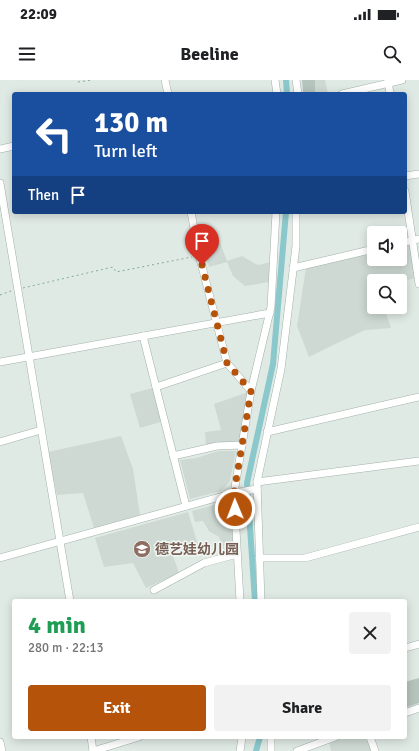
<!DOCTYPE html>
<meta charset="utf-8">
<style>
:root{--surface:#fff;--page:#f2f2f2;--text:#202124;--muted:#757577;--accent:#b45309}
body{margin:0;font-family:Signika,"Noto Sans SC",sans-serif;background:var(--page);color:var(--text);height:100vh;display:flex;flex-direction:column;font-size:15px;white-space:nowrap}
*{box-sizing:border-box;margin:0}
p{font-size:13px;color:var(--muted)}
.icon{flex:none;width:22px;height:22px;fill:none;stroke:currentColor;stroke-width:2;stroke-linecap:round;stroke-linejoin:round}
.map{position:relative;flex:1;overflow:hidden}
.drawer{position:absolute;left:12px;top:519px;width:395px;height:140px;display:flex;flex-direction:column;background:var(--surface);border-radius:4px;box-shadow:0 2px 10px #0003}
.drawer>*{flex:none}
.guide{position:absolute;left:12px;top:12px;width:395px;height:122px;border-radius:4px;box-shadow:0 2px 10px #0003;background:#1a4fa0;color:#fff;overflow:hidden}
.controls{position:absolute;left:367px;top:146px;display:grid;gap:8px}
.controls a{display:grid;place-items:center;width:40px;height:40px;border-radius:4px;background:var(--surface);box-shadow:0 2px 10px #0003;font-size:20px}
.pin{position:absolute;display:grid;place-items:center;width:34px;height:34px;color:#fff;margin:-41px -17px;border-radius:50% 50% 50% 0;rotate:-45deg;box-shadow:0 0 4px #0007}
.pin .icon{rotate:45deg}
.me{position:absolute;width:44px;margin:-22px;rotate:359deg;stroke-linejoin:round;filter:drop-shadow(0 0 3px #0008)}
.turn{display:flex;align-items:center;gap:14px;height:84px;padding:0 16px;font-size:18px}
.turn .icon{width:52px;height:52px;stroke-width:2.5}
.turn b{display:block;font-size:28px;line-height:34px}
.then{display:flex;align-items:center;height:38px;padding:0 16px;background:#0003;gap:8px;font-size:15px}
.round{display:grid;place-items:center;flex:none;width:42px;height:42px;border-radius:4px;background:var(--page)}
.overview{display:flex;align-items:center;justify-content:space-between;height:68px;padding:0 16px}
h1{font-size:24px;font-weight:800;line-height:30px;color:#1e9e55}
.cta{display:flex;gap:8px;margin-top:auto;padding:8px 16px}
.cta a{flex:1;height:46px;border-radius:4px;background:var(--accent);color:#fff;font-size:16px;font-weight:800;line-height:46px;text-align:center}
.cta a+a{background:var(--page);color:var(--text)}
.status{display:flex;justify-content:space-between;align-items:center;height:28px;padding:0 20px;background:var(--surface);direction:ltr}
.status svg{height:11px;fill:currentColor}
header{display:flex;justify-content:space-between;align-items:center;height:52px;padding:0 16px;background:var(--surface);font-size:18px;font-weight:800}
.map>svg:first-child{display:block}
.built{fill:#ced9d3}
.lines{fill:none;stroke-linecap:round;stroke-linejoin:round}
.canal{stroke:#8bc8cc;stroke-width:6}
.building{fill:#b5c4bd}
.minor-casing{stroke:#a3b1aa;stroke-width:8}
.path{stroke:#82ab9a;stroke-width:1;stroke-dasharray:2 3;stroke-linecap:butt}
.minor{stroke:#fff;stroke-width:7}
.route{stroke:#b45309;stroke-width:7;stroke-dasharray:0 12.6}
.labels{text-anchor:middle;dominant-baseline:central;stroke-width:3;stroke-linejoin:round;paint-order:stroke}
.education-label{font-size:14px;font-weight:bold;fill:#785e54;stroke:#f0f7f2;text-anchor:start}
</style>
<div class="status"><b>22:09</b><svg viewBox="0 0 49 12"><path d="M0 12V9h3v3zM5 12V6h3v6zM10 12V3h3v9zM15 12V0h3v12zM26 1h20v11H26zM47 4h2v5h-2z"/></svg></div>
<header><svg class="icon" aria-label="menu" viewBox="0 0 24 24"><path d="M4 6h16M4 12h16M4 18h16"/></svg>Beeline<svg class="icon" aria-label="search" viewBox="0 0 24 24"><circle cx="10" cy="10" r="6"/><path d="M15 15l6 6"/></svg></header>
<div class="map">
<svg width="419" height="671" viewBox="0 0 419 671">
<rect width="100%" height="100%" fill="#e0eae4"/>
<g class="built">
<polygon points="303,0 325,0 328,14 304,14"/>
<polygon points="219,160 227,181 242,176 258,185 271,182 269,202 245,206 233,196 227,182 209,187 203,163"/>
<polygon points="413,164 418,198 399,201 374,201 374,227 384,227 391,248 365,250 329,267 309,277 297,246 306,188 374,173 374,179 400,179 400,167"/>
<polygon points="156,307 164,341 140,348 130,314"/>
<polygon points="251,311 242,365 206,366 205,352 221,350 214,324"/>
<polygon points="121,356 133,389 140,435 94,448 83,413 57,415 48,372"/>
<polygon points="219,371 236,371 230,401 221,411 190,419 180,380 196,378"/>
<polygon points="229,421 235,429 237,470 225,472 219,457 209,451 203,441 195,442 192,431"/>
<polygon points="188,432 198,465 172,473 179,493 146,508 133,483 104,487 95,458"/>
<polygon points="328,657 371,657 375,671 331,671"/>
</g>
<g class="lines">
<g class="canal">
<polyline points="286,0 287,14"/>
<polyline points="255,521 247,403 273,284 286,132"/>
<polyline points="256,671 260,657"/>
</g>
</g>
<g class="building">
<polygon points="302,0 315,0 315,12 303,12"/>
<polygon points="419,598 419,623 405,628 405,602"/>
</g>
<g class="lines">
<defs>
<g id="minor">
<polyline points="165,0 168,14"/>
<polyline points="275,0 277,14"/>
<polyline points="296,0 298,14"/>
<polyline points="388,0 390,14"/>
<polyline points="342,14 402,0"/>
<polyline points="0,69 14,66"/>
<polyline points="405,96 419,94"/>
<polyline points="0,103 70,521"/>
<polyline points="405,111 419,204"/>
<polyline points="191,132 199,175 227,283 251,311"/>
<polyline points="400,163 419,159"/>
<polyline points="293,188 374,169"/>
<polyline points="143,256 186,426"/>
<polyline points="0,282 270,233"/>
<polyline points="156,307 227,283"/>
<polyline points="267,352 419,317"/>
<polyline points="0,362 41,350"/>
<polyline points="173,376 217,366 242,365"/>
<polyline points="257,402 419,381"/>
<polyline points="0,478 234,413 257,409"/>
<polyline points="259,478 305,478 419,447"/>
<polyline points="154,510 204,483 237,474"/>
<polyline points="240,521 234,413 251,311 271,227 276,132"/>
<polyline points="261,521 257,402 281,289 296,166 296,132"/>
<polyline points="405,568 419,564"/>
<polyline points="405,633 419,628"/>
<polyline points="91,657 93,671"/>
<polyline points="271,657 271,671"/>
<polyline points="370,657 375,671"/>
<polyline points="0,662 2,671"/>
<polyline points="93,671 139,657"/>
<polyline points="240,671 242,657"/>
<polyline points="297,671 335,657"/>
</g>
</defs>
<use href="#minor" class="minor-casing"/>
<g class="path">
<polyline points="78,2 92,0"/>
<polyline points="23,208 113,187 116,192 192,177"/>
<polyline points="0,215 11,211"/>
</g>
<use href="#minor" class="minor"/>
</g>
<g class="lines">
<polyline class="route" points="202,185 227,283 251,311 234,413 235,429"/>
</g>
<defs>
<symbol id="school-disc" viewBox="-11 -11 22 22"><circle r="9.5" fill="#8d6e63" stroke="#f0f7f2"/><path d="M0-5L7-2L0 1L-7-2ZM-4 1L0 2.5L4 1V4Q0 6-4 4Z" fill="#fff"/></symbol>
</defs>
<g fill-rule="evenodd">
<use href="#school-disc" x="132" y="459" width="20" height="20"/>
</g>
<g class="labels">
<g class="education-label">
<text x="155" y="469">德艺娃幼儿园</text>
</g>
</g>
</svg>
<div class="controls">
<a><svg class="icon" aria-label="sound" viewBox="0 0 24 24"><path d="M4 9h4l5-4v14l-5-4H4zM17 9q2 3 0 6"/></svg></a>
<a><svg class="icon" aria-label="search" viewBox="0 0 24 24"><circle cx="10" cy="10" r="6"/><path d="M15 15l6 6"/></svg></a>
</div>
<div class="pin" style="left:202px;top:185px;background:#d93025"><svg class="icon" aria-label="arrive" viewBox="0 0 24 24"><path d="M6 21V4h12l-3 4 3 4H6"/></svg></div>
<svg class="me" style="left:235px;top:429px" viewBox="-20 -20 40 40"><circle r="17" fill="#b45309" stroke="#fff" stroke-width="3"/><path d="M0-11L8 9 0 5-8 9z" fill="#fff"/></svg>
<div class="guide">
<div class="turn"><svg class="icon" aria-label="left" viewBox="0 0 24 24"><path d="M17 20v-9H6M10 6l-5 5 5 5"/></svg><div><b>130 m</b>Turn left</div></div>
<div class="then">Then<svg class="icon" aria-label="arrive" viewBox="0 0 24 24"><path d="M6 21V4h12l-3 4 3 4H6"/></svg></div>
</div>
<section class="drawer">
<div class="overview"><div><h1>4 min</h1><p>280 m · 22:13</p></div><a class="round"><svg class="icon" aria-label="close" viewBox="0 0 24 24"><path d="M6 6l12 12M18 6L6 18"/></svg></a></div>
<div class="cta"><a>Exit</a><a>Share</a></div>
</section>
</div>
